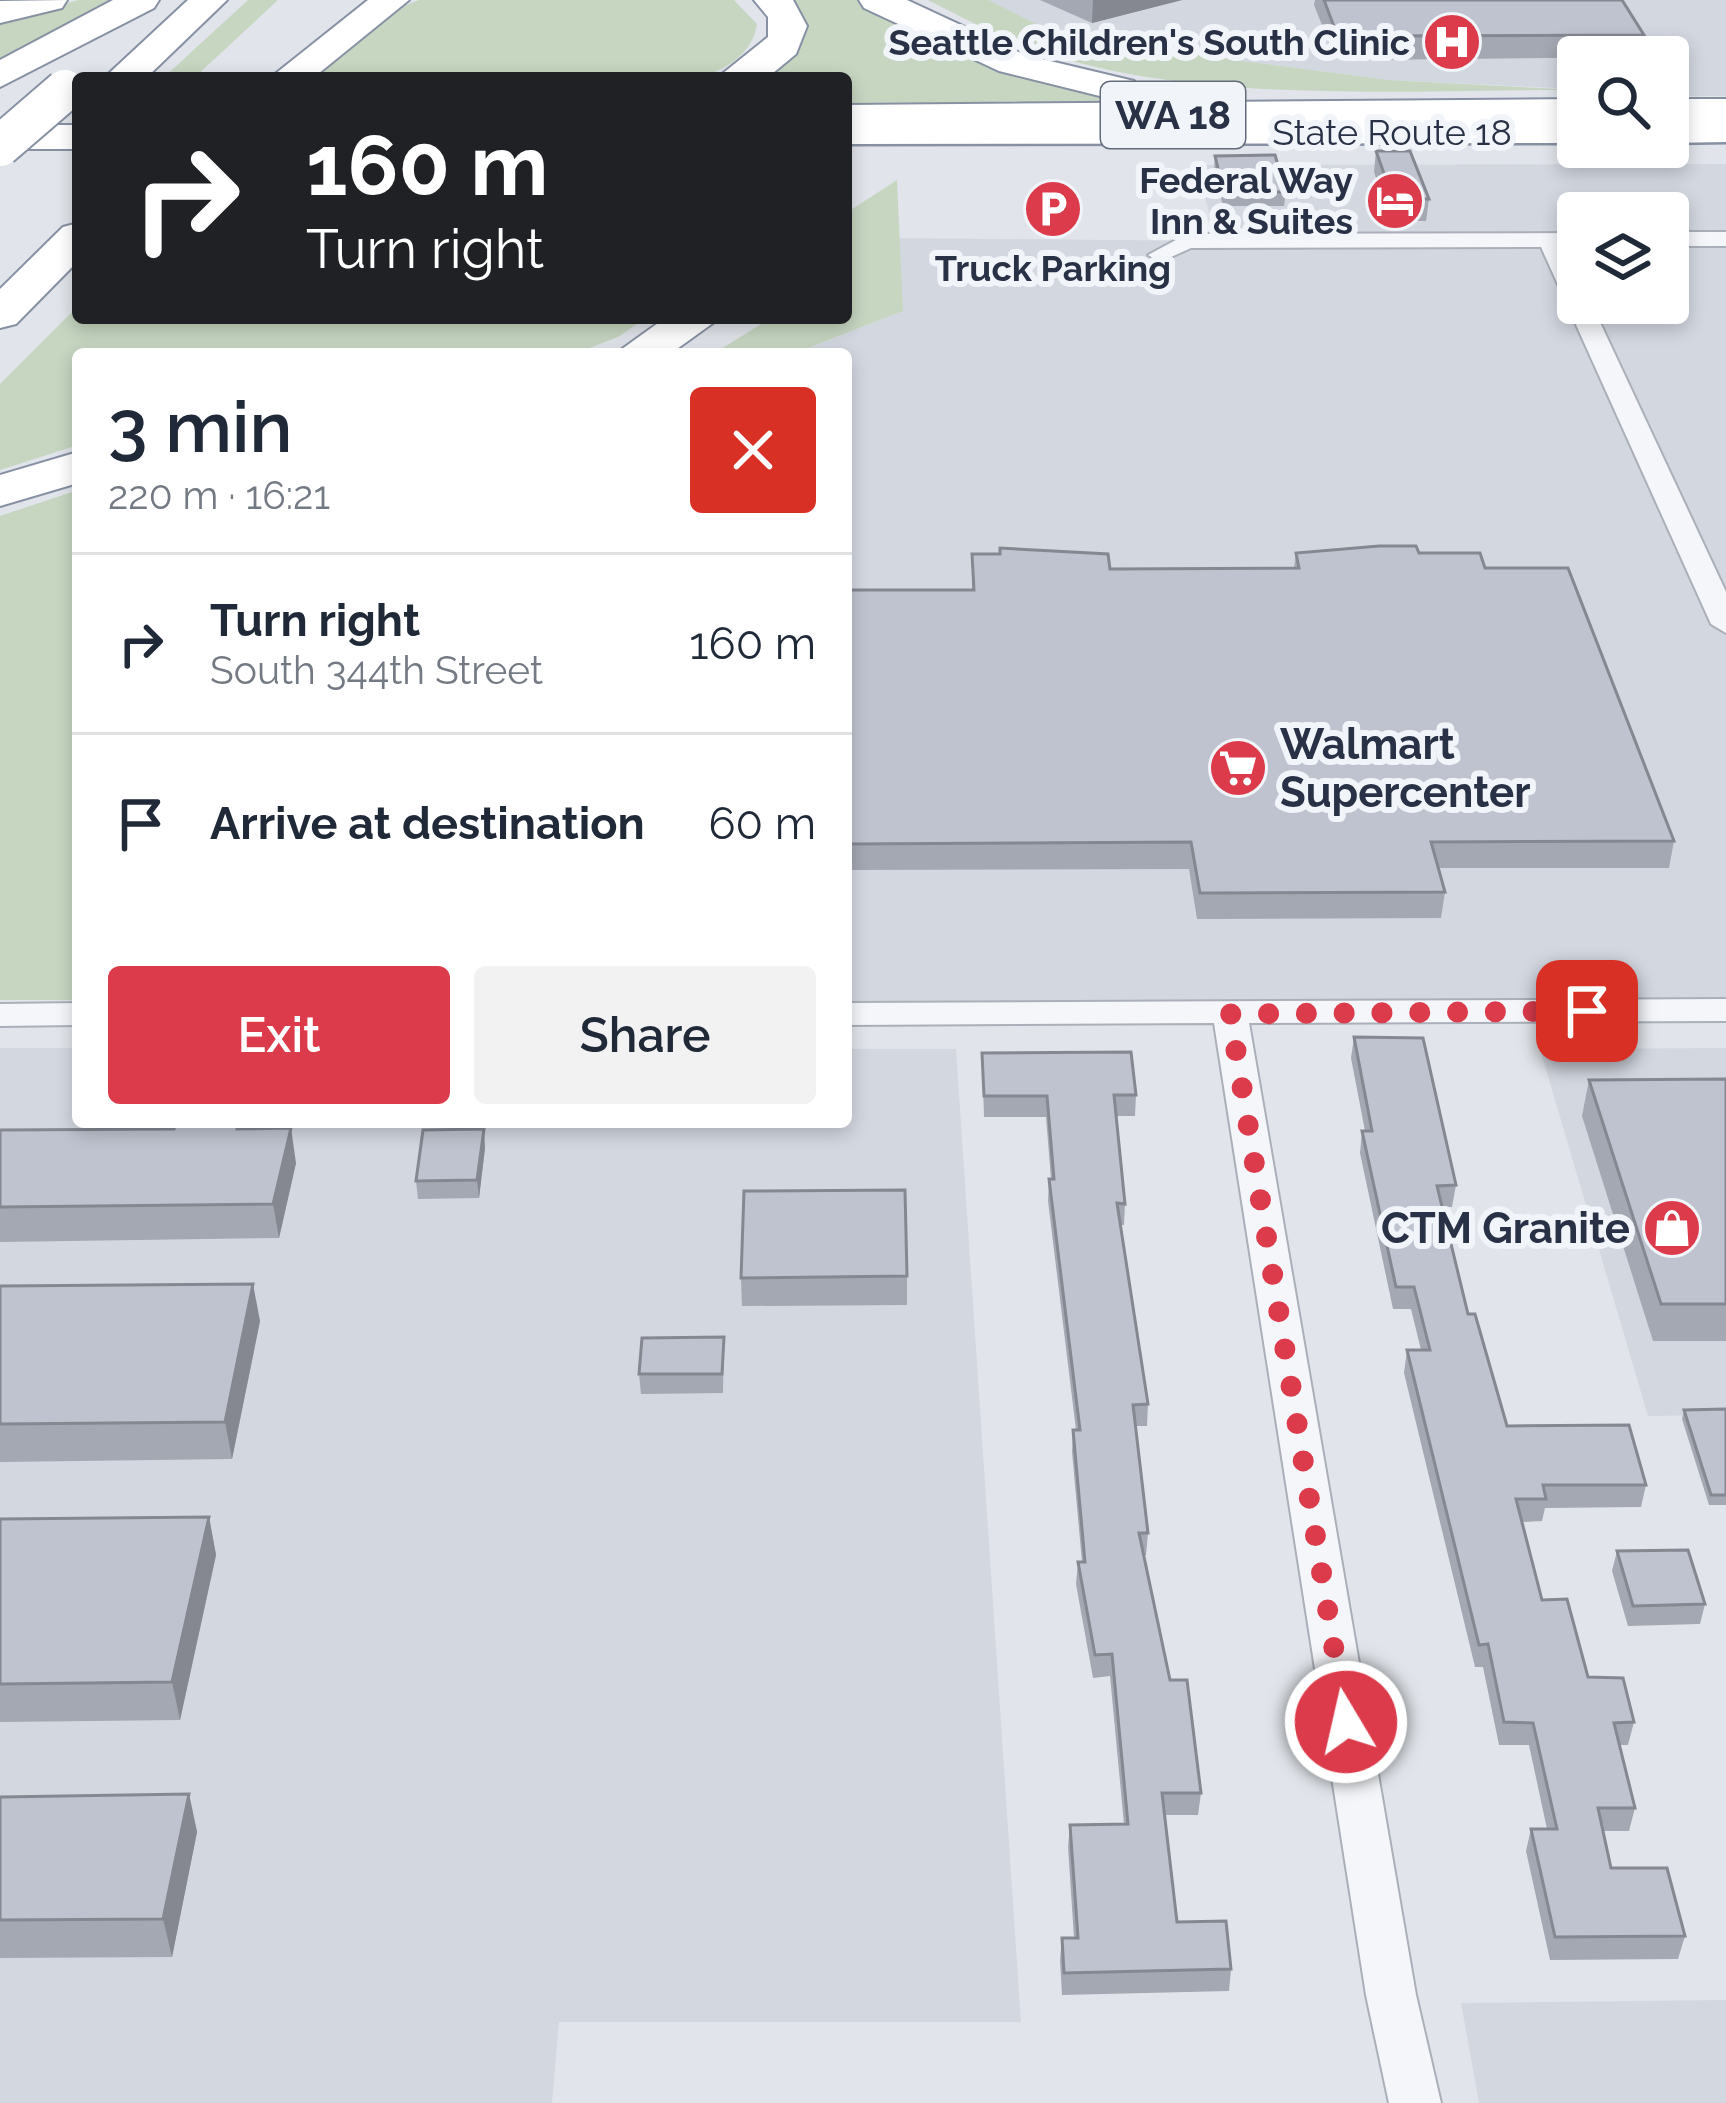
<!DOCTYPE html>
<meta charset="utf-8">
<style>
:root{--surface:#fff;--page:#f2f2f3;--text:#1f2937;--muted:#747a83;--line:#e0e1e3;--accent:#dc3b4b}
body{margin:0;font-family:Raleway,sans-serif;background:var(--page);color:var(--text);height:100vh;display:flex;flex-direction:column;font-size:45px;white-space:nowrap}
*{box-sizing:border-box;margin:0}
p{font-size:39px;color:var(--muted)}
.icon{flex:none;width:66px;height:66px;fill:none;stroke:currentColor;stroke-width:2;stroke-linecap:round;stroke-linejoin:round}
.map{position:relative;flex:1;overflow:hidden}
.drawer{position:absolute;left:72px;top:348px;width:780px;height:780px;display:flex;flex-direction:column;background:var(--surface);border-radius:12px;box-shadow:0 6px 18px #0003}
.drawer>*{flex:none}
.guide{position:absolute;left:72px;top:72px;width:780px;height:252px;border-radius:12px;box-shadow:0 6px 18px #0003;background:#202124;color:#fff;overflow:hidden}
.tools{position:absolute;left:1557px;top:36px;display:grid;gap:24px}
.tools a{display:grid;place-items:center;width:132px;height:132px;border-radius:12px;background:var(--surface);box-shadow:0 6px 18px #0003;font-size:60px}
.pin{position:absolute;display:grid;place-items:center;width:102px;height:102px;color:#fff;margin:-51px;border-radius:24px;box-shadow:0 6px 18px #0006}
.me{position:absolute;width:132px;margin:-66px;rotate:351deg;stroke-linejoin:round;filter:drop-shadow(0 0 9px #0008)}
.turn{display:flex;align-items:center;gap:42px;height:252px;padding:0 36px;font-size:54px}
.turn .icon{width:156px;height:156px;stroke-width:2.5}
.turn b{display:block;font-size:84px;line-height:102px}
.round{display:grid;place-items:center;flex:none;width:126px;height:126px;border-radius:12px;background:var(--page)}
.head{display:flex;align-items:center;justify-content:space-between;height:204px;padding:0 36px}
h1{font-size:72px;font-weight:600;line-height:90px}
.cta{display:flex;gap:24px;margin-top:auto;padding:24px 36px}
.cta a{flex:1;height:138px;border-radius:12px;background:var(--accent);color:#fff;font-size:48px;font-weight:600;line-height:138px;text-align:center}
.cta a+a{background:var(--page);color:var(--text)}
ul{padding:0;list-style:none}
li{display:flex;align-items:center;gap:36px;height:180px;padding:0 36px;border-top:3px solid var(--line)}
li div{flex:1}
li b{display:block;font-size:45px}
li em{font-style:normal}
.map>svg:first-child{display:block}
.built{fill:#d3d7e0;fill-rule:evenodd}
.green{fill:#c6d6c1}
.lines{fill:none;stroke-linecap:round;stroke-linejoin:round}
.minor-casing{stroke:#aaafb9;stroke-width:4}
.trunk-casing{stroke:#8791a3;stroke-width:5}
.motorway-casing{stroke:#8791a3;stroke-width:4}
.minor{fill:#f4f6f9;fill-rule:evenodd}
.trunk{fill:#fff;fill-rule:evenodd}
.motorway{fill:#fff;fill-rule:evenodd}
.motorway-bridge-casing{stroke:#8791a3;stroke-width:44;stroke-linecap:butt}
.motorway-bridge{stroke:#fff;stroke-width:40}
.wall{fill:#a3a8b2}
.shaded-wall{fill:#858891}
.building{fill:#bec3cf;stroke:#858891;stroke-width:3}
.route{stroke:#dc3b4b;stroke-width:21;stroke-dasharray:0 37.8}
.labels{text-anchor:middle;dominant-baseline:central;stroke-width:12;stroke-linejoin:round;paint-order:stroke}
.far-poi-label{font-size:36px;font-weight:bold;fill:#283145;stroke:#f1f4f8;text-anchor:end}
.far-street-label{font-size:36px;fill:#283145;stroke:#f1f4f8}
.shield{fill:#f1f4f8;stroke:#646c7b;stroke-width:3}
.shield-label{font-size:39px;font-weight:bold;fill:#283145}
.poi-label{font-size:42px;font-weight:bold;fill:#283145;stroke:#f1f4f8;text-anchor:start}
</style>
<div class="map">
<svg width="1726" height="2103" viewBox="0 0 1726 2103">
<rect width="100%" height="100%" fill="#e1e5eb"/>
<g class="built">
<polygon points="989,0 1726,0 1726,96 1668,96 1668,57 1578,57 1578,89 1389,80 1104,43 1044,28"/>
<path d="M1726,164V1010L846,1014V354H794L903,311L897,238L1217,241L1196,165ZM1578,213H1668V303H1578Z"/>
<polygon points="0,1048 78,1048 78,1122 846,1122 846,1049 956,1049 1021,2022 559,2022 552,2103 0,2103"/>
<polygon points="1726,1048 1726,1415 1648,1416 1540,1049"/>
<polygon points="1726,2000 1726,2103 1479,2103 1461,2003"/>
</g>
<g class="green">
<polygon points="79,0 124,0 0,65 0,20"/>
<polygon points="248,0 278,0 194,78 163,78"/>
<path d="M419,0H734L757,24C753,54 724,71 697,78H316L401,7Z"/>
<polygon points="784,0 861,0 1023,77 1123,103 846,108 846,78 747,78 767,69"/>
<path d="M928,0H989L1044,28L1104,43L1389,80L1578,90C1410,89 1216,105 1055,56C1010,43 969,21 928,0Z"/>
<polygon points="897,180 903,311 793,354 713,354 771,318 846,318 846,213"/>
<polygon points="78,306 78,318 646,318 618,337 574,354 78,354 78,445 0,470 0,384"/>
<polygon points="78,490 78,1000 0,1000 0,516"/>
</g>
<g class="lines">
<defs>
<g id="minor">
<rect x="1668" y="232" width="58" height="14"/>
<polygon points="1578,233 1578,247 1564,247 1578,275 1578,303 1591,303 1726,592 1726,633 1711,624 1541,247 1191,248 1160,262 1148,255 1187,234"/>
<polygon points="1726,999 1726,1021 1249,1023 1416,1995 1441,2103 1389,2103 1366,1995 1214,1023 846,1025 846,1003"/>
<polygon points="78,1003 78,1025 0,1026 0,1004"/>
</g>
<g id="trunk">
<polygon points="1726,120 1726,142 1668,143 1668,121"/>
<polygon points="1578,121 1578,143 846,144 846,122"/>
</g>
<g id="motorway">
<polygon points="67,0 62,8 0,23 0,1"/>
<polygon points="113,0 159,0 154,8 0,87 0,60"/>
<polygon points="188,0 227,0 146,78 104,78"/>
<polygon points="368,0 409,0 313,78 270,78"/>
<polygon points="754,0 793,0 807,26 796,54 767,78 717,78 768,37 768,17"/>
<polygon points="859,0 907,0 1025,55 1134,81 1139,89 1120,101 999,71 864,8"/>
<polygon points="1578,99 1578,123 846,129 846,105"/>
<rect x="1668" y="99" width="58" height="24"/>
<rect x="0" y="125" width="78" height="24"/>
<polygon points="78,223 78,261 16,324 0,328 0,289 63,227"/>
<polygon points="665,318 720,318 670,354 615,354"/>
<polygon points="78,452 78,483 0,506 0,475"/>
</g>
</defs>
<use href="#minor" class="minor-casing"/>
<use href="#trunk" class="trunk-casing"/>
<use href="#motorway" class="motorway-casing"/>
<use href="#minor" class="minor"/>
<use href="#trunk" class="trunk"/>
<use href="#motorway" class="motorway"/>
<defs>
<polyline id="motorway-bridge" points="0,146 65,90"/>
</defs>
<use href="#motorway-bridge" class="motorway-bridge-casing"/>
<use href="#motorway-bridge" class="motorway-bridge"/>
</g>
<g class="wall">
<polygon points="1040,0 1182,0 1092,23"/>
<polygon points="1315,0 1622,0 1644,35 1641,57 1364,60 1362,55 1334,55 1314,5"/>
<polygon points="1376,151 1429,199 1426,221 1391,221 1374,172"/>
<polygon points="1215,156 1286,192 1284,206 1223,206 1214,170"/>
<polygon points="1296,553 1419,553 1485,568 1674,841 1669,868 1438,868 1445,892 1441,918 1197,919 1189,869 846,870 846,590 972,590 972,554 1110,569 1294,568"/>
<polygon points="1354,1037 1456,1185 1452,1207 1442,1207 1468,1314 1507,1426 1646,1485 1641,1507 1545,1508 1542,1521 1522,1522 1542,1600 1588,1677 1634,1722 1628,1745 1620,1745 1635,1808 1629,1831 1603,1831 1611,1868 1685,1936 1678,1959 1550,1960 1526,1851 1531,1829 1547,1829 1529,1745 1499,1745 1483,1667 1475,1667 1404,1373 1407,1350 1421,1350 1411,1309 1393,1309 1360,1153 1362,1131 1365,1131 1351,1058"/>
<polygon points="982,1053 1136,1095 1135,1116 1116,1116 1125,1204 1124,1225 1120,1225 1148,1404 1147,1426 1136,1426 1148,1533 1146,1555 1144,1555 1170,1680 1201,1793 1198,1815 1165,1815 1177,1922 1231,1969 1229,1991 1062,1995 1060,1960 1062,1938 1074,1938 1068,1847 1070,1825 1124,1824 1110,1676 1093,1678 1076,1584 1078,1562 1082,1562 1072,1452 1073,1430 1076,1430 1048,1201 1049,1179 1051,1179 1046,1117 984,1117"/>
<polygon points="1726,1079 1726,1341 1653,1341 1582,1116 1589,1080"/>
<polygon points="705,1122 734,1122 734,1125 705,1126"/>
<polygon points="250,1129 296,1163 279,1238 0,1242 0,1130"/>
<polygon points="485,1148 479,1198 418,1199 416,1181"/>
<polygon points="907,1276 907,1305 742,1306 741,1278"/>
<polygon points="0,1286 260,1321 232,1459 0,1462"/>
<polygon points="724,1337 723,1393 641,1394 639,1374"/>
<polygon points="1726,1409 1726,1505 1709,1505 1682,1419 1684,1410"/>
<polygon points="209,1517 216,1555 180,1720 0,1722 0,1519"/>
<polygon points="1617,1551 1705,1604 1700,1624 1628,1626 1612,1571"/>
<polygon points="189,1794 197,1832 172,1957 0,1958 0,1797"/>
</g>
<g class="shaded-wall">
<polygon points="1093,0 1182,0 1092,23"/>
<polygon points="238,1122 252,1122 242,1163 237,1129"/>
<polygon points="291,1128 296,1163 279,1238 273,1204"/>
<polygon points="484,1129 485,1148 479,1198 477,1180"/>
<polygon points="253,1284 260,1321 232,1459 225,1422"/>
<polygon points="209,1517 216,1555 180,1720 172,1682"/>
<polygon points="189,1794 197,1832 172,1957 163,1919"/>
</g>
<g class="building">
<polygon points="1324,0 1622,0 1644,35 1366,36 1364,32 1336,32"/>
<polygon points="1376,151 1410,151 1429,199 1393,199"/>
<polygon points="1275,155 1286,192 1224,192 1215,156"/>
<polygon points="1379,546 1416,546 1419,553 1480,553 1485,568 1568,568 1674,841 1431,842 1445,892 1200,893 1191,842 846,844 846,590 974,590 972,554 1000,554 1000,548 1108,554 1110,569 1299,568 1296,553"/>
<polygon points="1354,1037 1423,1038 1456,1185 1437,1186 1468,1314 1475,1314 1507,1426 1629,1425 1646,1485 1543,1485 1546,1499 1516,1499 1542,1600 1567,1599 1588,1677 1623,1678 1634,1722 1614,1723 1635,1808 1598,1808 1611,1868 1667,1868 1685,1936 1555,1937 1531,1829 1557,1829 1533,1723 1504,1722 1488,1644 1479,1645 1407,1350 1430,1350 1414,1287 1396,1287 1362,1131 1372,1131"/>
<polygon points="1131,1052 1136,1095 1114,1095 1125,1204 1117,1203 1148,1404 1133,1405 1148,1533 1139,1533 1170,1680 1187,1680 1201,1793 1162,1793 1177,1922 1226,1921 1231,1969 1064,1973 1062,1938 1078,1938 1070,1825 1128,1824 1112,1654 1095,1655 1078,1562 1085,1562 1073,1430 1080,1430 1049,1179 1054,1179 1047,1096 984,1096 982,1053"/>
<polygon points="1726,1079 1726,1304 1661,1304 1589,1080"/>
<polygon points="176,1122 238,1122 237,1129 291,1128 273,1204 0,1207 0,1130 174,1129"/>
<polygon points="484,1129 477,1180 416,1181 423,1130"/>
<polygon points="905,1190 907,1276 741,1278 744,1191"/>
<polygon points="253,1284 225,1422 0,1424 0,1286"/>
<polygon points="724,1337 722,1374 639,1374 642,1338"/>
<polygon points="1726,1409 1726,1495 1711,1495 1684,1410"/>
<polygon points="209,1517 172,1682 0,1684 0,1519"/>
<polygon points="1688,1550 1705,1604 1633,1606 1617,1551"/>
<polygon points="189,1794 163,1919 0,1920 0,1797"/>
</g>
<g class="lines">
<polyline class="route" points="1346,1722 1230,1014 1587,1011"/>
</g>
<defs>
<symbol id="hospital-disc" viewBox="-11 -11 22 22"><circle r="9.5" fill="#dc3b4b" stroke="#f1f4f8"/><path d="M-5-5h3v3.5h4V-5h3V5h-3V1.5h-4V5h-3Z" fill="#fff"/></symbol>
<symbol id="hotel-disc" viewBox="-11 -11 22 22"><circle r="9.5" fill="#dc3b4b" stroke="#f1f4f8"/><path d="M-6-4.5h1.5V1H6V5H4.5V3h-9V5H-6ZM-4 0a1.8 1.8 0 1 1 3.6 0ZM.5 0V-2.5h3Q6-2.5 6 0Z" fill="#fff"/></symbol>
<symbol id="parking-disc" viewBox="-11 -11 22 22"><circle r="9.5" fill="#dc3b4b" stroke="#f1f4f8"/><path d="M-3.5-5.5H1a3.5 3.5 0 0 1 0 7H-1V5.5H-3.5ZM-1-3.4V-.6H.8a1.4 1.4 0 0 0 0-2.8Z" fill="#fff"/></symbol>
<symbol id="supermarket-disc" viewBox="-11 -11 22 22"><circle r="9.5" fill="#dc3b4b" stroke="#f1f4f8"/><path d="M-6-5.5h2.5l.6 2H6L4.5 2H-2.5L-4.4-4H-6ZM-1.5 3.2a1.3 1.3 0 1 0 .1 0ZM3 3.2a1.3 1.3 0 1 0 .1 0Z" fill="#fff"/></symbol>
<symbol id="shop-disc" viewBox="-11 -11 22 22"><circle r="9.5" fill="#dc3b4b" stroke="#f1f4f8"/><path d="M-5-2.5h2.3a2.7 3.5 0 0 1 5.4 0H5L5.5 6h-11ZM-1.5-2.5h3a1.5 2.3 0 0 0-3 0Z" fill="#fff"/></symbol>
</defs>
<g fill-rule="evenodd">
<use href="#hospital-disc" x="1419" y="9" width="66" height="66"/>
<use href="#hotel-disc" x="1362" y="168" width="66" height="66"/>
<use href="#parking-disc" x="1020" y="176" width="66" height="66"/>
<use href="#supermarket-disc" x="1205" y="735" width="66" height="66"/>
<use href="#shop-disc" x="1639" y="1195" width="66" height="66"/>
</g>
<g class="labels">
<g class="far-poi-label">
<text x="1410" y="42">Seattle Children's South Clinic</text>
<text x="1353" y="180">Federal Way<tspan x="1353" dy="41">Inn &amp; Suites</tspan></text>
<text x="1053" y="268" text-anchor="middle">Truck Parking</text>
</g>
<g class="far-street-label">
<text x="1392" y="132">State Route 18</text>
</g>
<rect class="shield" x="1101" y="82" width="144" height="66" rx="9"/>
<g class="shield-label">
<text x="1173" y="115">WA 18</text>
</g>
<g class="poi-label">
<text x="1280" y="744">Walmart<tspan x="1280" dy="48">Supercenter</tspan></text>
<text x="1630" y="1228" text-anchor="end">CTM Granite</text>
</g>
</g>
</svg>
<div class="tools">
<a><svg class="icon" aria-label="search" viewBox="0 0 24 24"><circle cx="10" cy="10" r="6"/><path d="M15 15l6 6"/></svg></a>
<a><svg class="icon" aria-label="layers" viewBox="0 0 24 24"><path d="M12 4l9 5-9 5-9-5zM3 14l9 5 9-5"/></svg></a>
</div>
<div class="pin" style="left:1587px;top:1011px;background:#d93025"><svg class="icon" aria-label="arrive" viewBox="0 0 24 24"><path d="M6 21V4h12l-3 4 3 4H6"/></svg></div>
<svg class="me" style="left:1346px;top:1722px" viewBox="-20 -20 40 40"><circle r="17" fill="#dc3b4b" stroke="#fff" stroke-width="3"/><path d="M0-11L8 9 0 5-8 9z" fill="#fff"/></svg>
<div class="guide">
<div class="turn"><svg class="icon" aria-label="right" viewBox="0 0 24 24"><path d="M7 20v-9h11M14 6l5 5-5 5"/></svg><div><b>160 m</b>Turn right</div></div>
</div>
<section class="drawer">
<div class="head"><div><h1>3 min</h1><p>220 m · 16:21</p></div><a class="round" style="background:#d93025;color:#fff"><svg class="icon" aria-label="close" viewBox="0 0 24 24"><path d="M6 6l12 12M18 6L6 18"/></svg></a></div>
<ul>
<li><svg class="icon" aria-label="right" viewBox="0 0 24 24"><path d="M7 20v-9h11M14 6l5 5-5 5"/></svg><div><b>Turn right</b><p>South 344th Street</p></div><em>160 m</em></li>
<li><svg class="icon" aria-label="arrive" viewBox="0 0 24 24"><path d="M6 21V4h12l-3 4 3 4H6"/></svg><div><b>Arrive at destination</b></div><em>60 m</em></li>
</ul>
<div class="cta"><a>Exit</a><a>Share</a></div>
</section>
</div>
